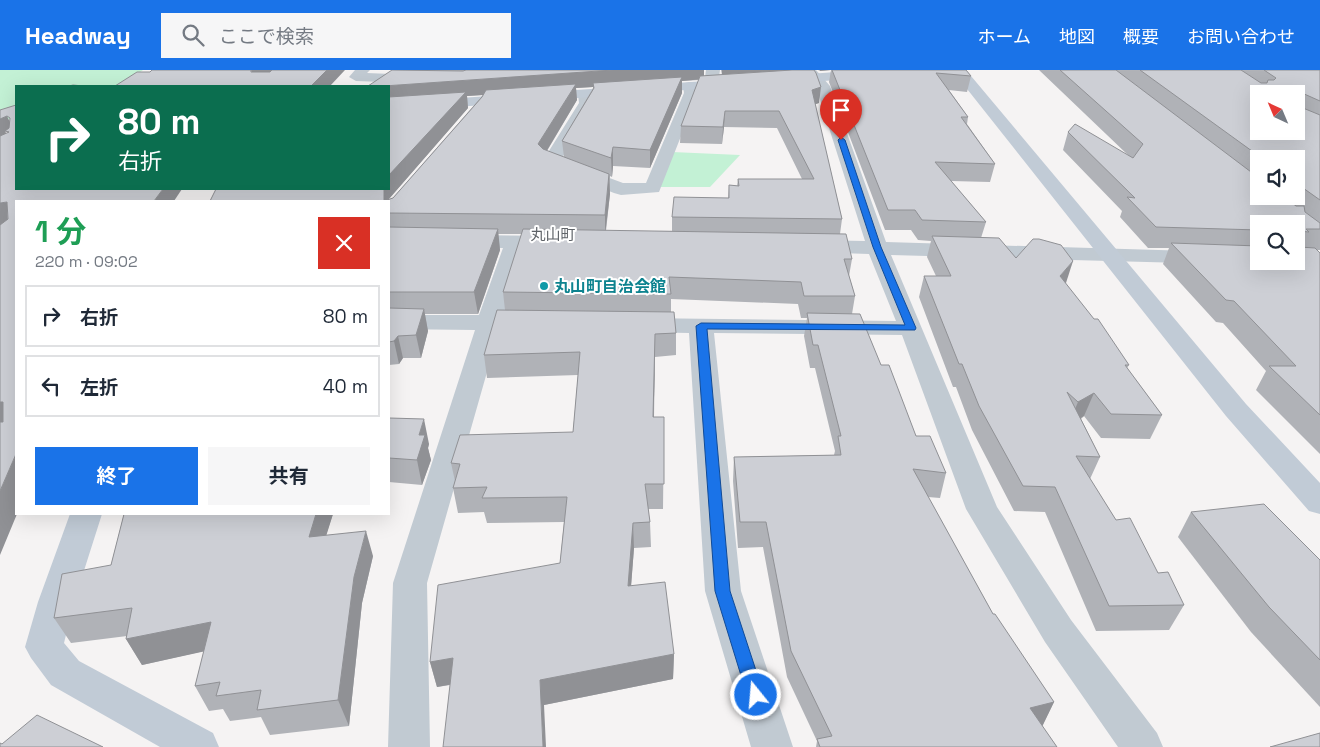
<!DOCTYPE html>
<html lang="ja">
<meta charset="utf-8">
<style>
:root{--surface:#fff;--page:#f6f6f7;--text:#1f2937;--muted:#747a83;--line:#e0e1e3;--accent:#1a73e8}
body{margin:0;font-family:"Space Grotesk","Noto Sans JP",sans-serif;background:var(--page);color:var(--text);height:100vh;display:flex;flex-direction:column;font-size:19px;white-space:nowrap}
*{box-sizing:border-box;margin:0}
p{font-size:16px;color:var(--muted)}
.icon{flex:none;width:28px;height:28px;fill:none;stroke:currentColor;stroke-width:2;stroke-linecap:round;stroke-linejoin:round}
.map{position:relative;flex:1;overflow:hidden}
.side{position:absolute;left:15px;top:130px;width:375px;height:315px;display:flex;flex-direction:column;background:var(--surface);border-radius:0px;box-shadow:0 5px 20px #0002}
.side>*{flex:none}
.guide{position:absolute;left:15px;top:15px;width:375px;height:105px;border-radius:0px;box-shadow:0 5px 20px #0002;background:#0b6e4f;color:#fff;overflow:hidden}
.needle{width:32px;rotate:316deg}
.buttons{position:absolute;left:1250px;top:15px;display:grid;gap:10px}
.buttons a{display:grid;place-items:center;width:55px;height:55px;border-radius:0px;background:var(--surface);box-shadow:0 5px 20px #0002;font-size:25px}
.pin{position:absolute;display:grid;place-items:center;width:42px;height:42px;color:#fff;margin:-51px -21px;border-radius:50% 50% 50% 0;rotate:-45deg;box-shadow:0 0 5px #0007}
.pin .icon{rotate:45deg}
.me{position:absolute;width:55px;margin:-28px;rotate:343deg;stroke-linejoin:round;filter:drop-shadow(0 0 4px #0008)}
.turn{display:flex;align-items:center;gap:18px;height:105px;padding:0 20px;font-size:22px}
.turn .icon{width:65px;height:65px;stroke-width:2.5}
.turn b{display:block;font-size:35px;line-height:42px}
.round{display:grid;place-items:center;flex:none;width:52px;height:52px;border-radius:0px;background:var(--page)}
.overview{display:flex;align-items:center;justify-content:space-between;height:85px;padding:0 20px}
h1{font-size:30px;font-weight:700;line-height:38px;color:#1e9e55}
.button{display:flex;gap:10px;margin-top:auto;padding:10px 20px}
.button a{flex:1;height:58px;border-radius:0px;background:var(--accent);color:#fff;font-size:20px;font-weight:700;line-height:58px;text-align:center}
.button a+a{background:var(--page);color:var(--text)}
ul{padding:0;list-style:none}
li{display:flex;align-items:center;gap:15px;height:62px;margin:0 10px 8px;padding:0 10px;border:2px solid var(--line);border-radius:0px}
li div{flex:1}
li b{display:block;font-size:19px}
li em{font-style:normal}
header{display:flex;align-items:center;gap:30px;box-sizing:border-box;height:70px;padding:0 25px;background:var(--accent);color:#fff}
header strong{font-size:24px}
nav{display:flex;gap:28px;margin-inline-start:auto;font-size:18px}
.search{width:350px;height:45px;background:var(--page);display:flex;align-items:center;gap:12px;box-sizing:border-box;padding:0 18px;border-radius:0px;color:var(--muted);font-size:19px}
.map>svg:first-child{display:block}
.green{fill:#c3f1d5}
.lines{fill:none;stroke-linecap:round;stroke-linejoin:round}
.street{fill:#c1cad2;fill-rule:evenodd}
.secondary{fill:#c1cbd6;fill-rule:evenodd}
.wall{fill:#b0b2b7;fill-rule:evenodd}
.shaded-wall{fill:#909195}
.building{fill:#cdcfd5;stroke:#909195;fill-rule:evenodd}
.route{fill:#1a73e8;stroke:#114b97}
.culture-dot{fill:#0f9aa8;stroke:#fff;stroke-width:2}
.labels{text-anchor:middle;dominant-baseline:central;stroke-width:4;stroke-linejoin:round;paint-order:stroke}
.far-neighbourhood-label{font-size:15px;fill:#5f6368;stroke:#fff}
.culture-label{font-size:16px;font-weight:bold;fill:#0d838f;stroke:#fff;text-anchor:start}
</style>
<header>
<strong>Headway</strong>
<div class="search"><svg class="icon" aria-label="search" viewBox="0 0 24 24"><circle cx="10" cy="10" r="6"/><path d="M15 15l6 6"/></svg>ここで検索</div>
<nav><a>ホーム</a><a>地図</a><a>概要</a><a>お問い合わせ</a></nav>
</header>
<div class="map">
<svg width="1320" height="677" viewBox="0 0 1320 677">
<rect width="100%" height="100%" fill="#f5f3f3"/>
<g class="green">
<polygon points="0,0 143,0 120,16 16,16 16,47 0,52"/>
<polygon points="672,82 740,85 710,117 658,117"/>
</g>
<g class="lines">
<g class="street">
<polygon points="355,0 370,0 367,3 463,7 479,0 497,0 495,3 465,15 356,11 349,7"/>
<polygon points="706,0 720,0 719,7 723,14 721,17 711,17 705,7"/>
<polygon points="802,0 816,0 830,16 886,172 1259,183 1259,191 1268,191 1259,195 891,185 997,437 1071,550 1157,663 1163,677 1118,677 1045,572 966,439 902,265 714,263 741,521 793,677 751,677 705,521 689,263 638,262 629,260 626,255 629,250 638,248 896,251 869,184 810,182 803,180 800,176 803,172 810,170 865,171 816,17"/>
<polygon points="690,12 695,13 698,23 659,122 621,125 614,123 545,96 542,92 579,33 578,24 580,21 590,21 593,33 561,90 623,113 646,113 684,23 683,16 685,13"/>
<polygon points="389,164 557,166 564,168 567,172 564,176 557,178 524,178 503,246 530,246 538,248 542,253 538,258 530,260 499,260 427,513 430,677 388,677 393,513 475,260 389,259 389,245 479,245 503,178 389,176"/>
</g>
<g class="secondary">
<polygon points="863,0 927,0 920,4 782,14 775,10 782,6"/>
<polygon points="952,0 966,0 1246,334 1320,413 1320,444 1309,441 1226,346"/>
<polygon points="734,9 741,13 739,16 389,42 389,33"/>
<polygon points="70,444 102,444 74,532 64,573 79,591 213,663 219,677 160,677 51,615 31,588 25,577 38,532"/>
</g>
</g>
<g class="wall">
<path d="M392,0H704V6L722,5L721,0H814L819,33L815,34L842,149L840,164L852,189L849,206L855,226L852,244L881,295L916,366L946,403L940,428L928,427L993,544L1054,632L1042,656L1057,677H816L817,671L787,607L763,477L738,478L733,411L734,387L834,385L835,381L815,298H810L804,266L807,248H801L798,234L671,229V242L676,263V285L655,287L654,347H664L663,439H648L650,452L651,477L634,478L631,516L674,584L673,609L544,635L450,615L437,617L430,592L560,493L564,452L487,453L484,442L458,443L453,418L455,411L451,393L573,362L578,305L487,308L484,285L505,240L503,222L522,164H498L500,180L478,244H425L428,261L421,288H403L399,294L389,295V131L216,119H389ZM699,10L681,56L680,73L722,74L724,57L777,58L802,109H738L737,116L729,115L728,128L672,147V161H606L610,124V106L612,107L613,96L650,98L682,23V11ZM593,17V18L562,71L564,87L547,81L577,30L576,18ZM483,25L393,128L388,130L468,38L467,26Z"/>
<polygon points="818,0 966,0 971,6 967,22 949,20 968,47 967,54 995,94 990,112 951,111 986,152 981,168 1016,188 1065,213 1129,295 1127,298 1162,345 1150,369 1101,368 1084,346 1081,349 1100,387 1090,409 1116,450 1184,535 1169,560 1096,561 1045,442 1014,441 972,360 956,317 953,317 919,227 924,206 936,206 927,187 931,171 918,170 911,160 885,160 829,12 831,0 820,1"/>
<path d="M1039,0H1320V180H1316L1320,183V384L1256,320L1266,301L1223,253L1216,252L1163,194L1169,178H1148L1120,147L1122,141L1063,80L1068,62L1129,86ZM1259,89H1296V126H1259ZM1259,154H1296V191H1259Z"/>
<polygon points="389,348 429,374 428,378 431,390 422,415 389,412"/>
<polygon points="1191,442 1320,490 1320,637 1251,562 1178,467"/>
<polygon points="124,444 333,444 326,465 373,486 362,533 349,656 270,665 261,647 230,651 223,639 209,641 195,616 204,581 142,595 126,569 127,566 71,573 54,548 111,495"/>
</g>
<g class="shaded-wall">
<polygon points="251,0 274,0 256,15"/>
<polygon points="327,0 345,0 330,16 311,16"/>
<polygon points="613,0 704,0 704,9 682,11 682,23 650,98 650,80 593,17 576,18 577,30 540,92 538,74 573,19 467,26 468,38 388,130 384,131 384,119 389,119 389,16 384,16"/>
<polygon points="722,0 802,0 722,8"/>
<polygon points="820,0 831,0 820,1"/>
<polygon points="821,17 819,33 810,36 812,20"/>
<polygon points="725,41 724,57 722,74 723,57"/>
<polygon points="7,46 15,63 5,61 8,67 0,70 0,49"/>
<polygon points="613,77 613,96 612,107 611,88"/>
<polygon points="609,104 610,124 605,165 605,145"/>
<polygon points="163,119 182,119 174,131 154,131"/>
<polygon points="7,132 8,153 0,160 0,133"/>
<polygon points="498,159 500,180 478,244 474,222"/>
<polygon points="1073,191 1066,213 1053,228 1060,206"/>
<polygon points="424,239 428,261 421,288 416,265"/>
<polygon points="655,264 655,287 653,371 653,347"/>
<polygon points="398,266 403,288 399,294 394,271"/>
<polygon points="1094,323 1084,346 1068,356 1078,332"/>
<polygon points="0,332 3,332 16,354 0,359"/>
<polygon points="424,349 429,374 428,378 431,390 422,415 417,390 419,365"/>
<polygon points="16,384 16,444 17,444 0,485 0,421"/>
<polygon points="316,444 333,444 318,492 309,467"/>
<polygon points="633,453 634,478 629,542 628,516"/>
<polygon points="366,461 373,486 362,533 349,656 338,630 354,507"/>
<polygon points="211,552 224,577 142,595 126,569"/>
<polygon points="674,584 673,609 544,635 546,677 543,677 540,610"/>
<polygon points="453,588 459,613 437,617 430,592"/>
<polygon points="1054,632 1042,657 1030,638"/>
</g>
<g class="building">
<polygon points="152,0 251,0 251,2 270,2 272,0 327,0 311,16 115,16 137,2 150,2"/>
<polygon points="392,0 463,1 466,0 613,0 384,16 368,16"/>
<polygon points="792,0 814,0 816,3 821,17 812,20 842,149 672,147 674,127 729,128 729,115 739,116 738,109 814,109 779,41 725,41 723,57 681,56 700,6"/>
<polygon points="832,0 966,0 971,6 936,3 968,47 961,47 995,94 935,92 986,152 922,150 915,140 888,140"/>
<polygon points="1060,0 1116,0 1259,108 1259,126 1283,126 1296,136 1304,136 1305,142 1320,153 1320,159 1306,159 1309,162 1298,161 1305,168 1296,168 1296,154 1259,154 1259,160 1156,157 1127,127 1135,128 1068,62 1075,54 1133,88 1143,74"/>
<path d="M1140,0H1241L1261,13H1267L1268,10H1274L1276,8L1264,0H1320V31L1302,23L1303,38L1320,45V130L1296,113V89H1263ZM1259,24H1296V61H1259Z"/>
<polygon points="682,7 650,80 613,77 611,88 562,71 594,18 593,13"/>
<polygon points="576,14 538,74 543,79 609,104 605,145 389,143 389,131 210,131 216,119 384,119 384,131 393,128 482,27 486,20"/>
<polygon points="73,15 83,16 69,16"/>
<polygon points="466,22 389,105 389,27"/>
<polygon points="16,35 16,119 163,119 154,131 16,131 16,384 0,421 0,352 3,352 3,332 0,332 0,155 8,149 7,132 0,133 0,66 9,62 5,61 9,58 10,48 7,46 0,49 0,40"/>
<polygon points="389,157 498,159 474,222 389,222"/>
<polygon points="523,159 846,164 852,189 844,189 855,226 804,226 801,212 669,207 671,224 503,222"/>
<polygon points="932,166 999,168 1016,188 1033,169 1039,169 1061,175 1073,191 1060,206 1094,249 1098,249 1129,295 1125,295 1162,345 1111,344 1094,323 1078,332 1067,322 1100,387 1076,386 1116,450 1130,448 1158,503 1168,502 1184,535 1109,536 1055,417 1023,416 979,336 962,294 959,294 924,206 951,206"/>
<polygon points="1171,173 1259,176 1259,191 1296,191 1296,174 1299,177 1315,178 1320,183 1320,345 1269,296 1296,296 1234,231 1226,230"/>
<polygon points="389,238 424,239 416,265 398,266 394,271 389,272"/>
<polygon points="497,240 674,242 676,263 655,264 653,347 664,347 664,414 645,414 650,452 633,453 628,516 665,512 674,584 540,610 543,677 443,677 453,588 430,592 438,515 560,493 567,427 482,428 487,417 453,418 460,394 451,393 460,365 573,362 580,282 484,285"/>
<polygon points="807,243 860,244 881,295 889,295 916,366 930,366 946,403 913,399 993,544 995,544 1054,632 1030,638 1057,677 820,677 817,669 832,666 791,581 766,452 740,452 734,387 841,385 838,366 841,366 818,275 813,275"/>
<polygon points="389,348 424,349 419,365 425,365 417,390 389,388"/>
<polygon points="1264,434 1320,490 1320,590 1269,537 1191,442"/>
<polygon points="124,444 316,444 309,467 366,461 354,507 338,630 257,640 261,620 216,626 220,612 195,616 211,552 126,569 132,538 54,548 62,504 111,495"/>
<polygon points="37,645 103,677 0,677 0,673 2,674"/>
<polygon points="1320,663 1320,677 1270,677"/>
</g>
<polygon class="route" points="841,67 845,70 881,177 916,258 915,260 707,259 730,521 764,625 761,630 756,632 750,630 747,625 715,521 696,256 701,253 905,255 873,177 838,70"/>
<circle class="culture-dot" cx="544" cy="216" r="5"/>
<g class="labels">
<g class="far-neighbourhood-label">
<text x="553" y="164">丸山町</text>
</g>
<g class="culture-label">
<text x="554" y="216">丸山町自治会館</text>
</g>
</g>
</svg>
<div class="buttons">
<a><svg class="needle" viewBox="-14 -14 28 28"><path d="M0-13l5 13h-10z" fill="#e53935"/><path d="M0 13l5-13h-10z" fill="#747a83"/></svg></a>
<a><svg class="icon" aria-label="sound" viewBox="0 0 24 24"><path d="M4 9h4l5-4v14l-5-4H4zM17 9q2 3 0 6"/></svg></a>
<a><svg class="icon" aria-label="search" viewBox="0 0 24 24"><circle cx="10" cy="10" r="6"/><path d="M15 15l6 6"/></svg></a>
</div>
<div class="pin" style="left:841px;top:70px;background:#d93025"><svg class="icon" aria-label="arrive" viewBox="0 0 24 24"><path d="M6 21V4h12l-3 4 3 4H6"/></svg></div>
<svg class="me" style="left:756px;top:625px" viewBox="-20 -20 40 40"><circle r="17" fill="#1a73e8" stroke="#fff" stroke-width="3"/><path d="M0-11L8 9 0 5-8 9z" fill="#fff"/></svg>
<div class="guide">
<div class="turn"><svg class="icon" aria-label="right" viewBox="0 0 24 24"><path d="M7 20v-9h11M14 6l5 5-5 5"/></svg><div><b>80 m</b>右折</div></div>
</div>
<section class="side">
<div class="overview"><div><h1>1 分</h1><p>220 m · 09:02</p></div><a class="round" style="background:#d93025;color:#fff"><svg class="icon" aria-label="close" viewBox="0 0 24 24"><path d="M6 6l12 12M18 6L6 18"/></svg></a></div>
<ul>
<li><svg class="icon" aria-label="right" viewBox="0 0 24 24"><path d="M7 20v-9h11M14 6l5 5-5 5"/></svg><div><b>右折</b></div><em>80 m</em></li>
<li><svg class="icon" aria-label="left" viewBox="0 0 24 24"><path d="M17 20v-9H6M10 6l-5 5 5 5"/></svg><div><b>左折</b></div><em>40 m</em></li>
</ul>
<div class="button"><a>終了</a><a>共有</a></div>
</section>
</div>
